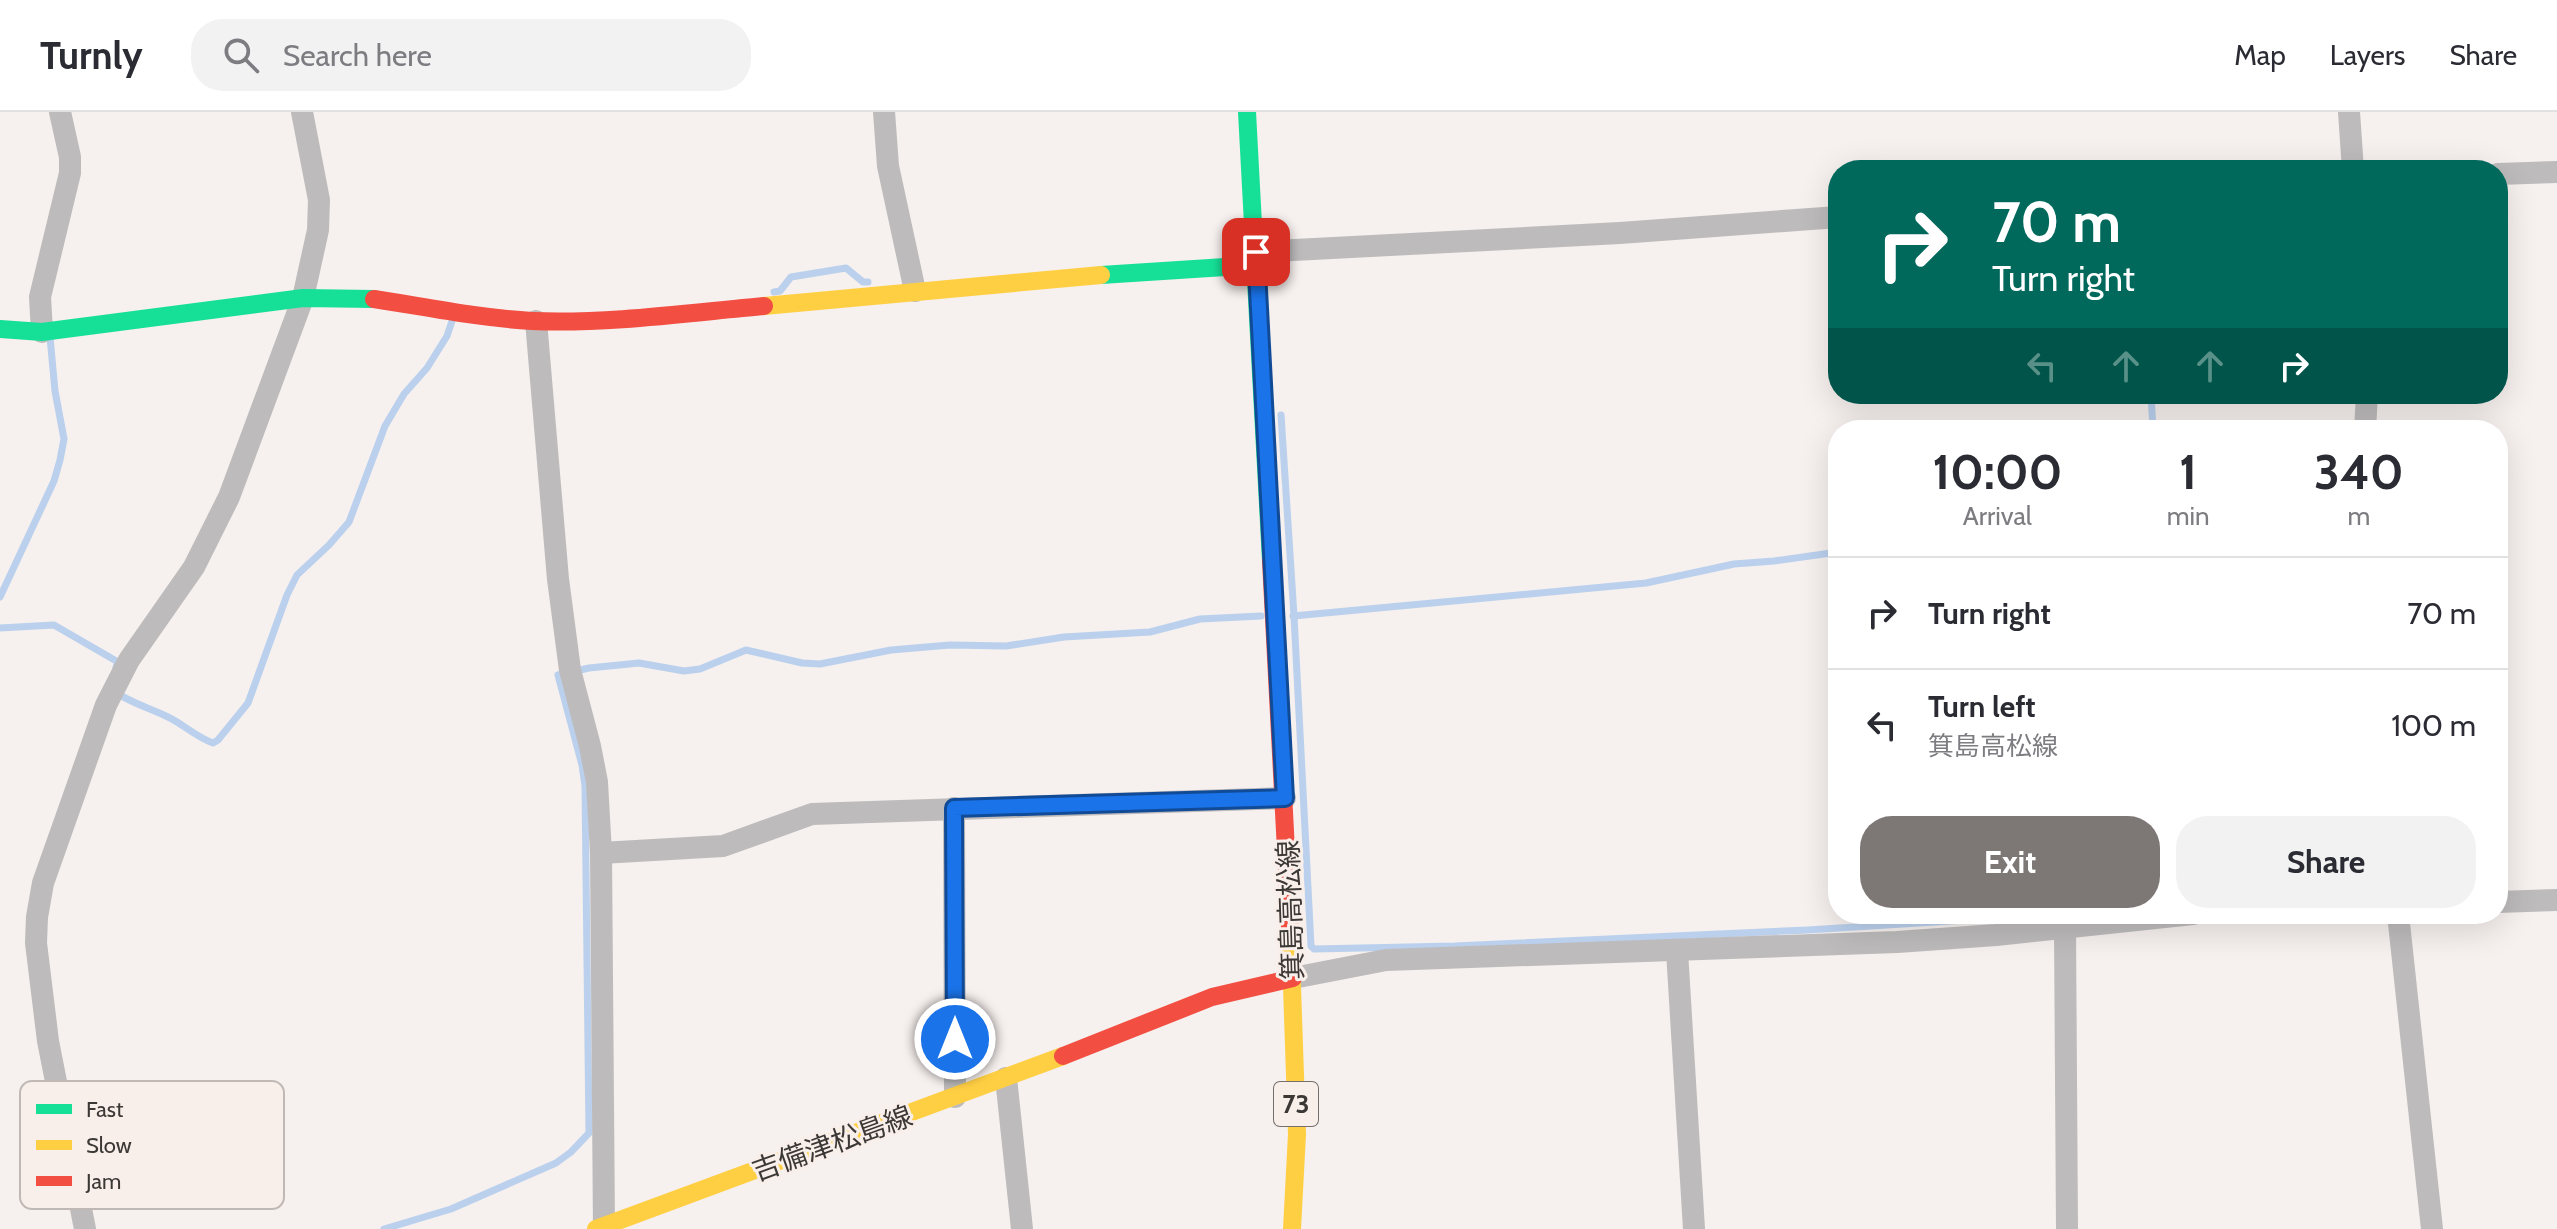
<!DOCTYPE html>
<meta charset="utf-8">
<style>
:root{--surface:#fff;--page:#f2f2f3;--text:#2b2b33;--muted:#7c7c81;--line:#e1e1e2;--accent:#7d7876}
body{margin:0;font-family:Cabin,"Noto Sans JP",sans-serif;background:var(--page);color:var(--text);height:100vh;display:flex;flex-direction:column;font-size:30px;white-space:nowrap}
*{box-sizing:border-box;margin:0}
p{font-size:26px;color:var(--muted)}
.icon{flex:none;width:44px;height:44px;fill:none;stroke:currentColor;stroke-width:2;stroke-linecap:round;stroke-linejoin:round}
.map{position:relative;flex:1;overflow:hidden}
.panel{position:absolute;left:1828px;top:308px;width:680px;height:504px;display:flex;flex-direction:column;background:var(--surface);border-radius:32px;box-shadow:0 8px 32px #0002}
.panel>*{flex:none}
.top-card{position:absolute;left:1828px;top:48px;width:680px;height:244px;border-radius:32px;box-shadow:0 8px 32px #0002;background:#00695c;color:#fff;overflow:hidden}
.pin{position:absolute;display:grid;place-items:center;width:68px;height:68px;color:#fff;margin:-34px;border-radius:16px;box-shadow:0 4px 12px #0006}
.me{position:absolute;width:88px;margin:-44px;rotate:0deg;stroke-linejoin:round;filter:drop-shadow(0 0 6px #0008)}
.turn{display:flex;align-items:center;gap:28px;height:168px;padding:0 32px;font-size:36px}
.turn .icon{width:104px;height:104px;stroke-width:2.5}
.turn b{display:block;font-size:56px;line-height:68px}
.lanes{display:flex;align-items:center;height:76px;padding:0 32px;background:#0003;justify-content:center;gap:40px;direction:ltr}
.lanes .off{opacity:.35}
.eta{display:flex;justify-content:space-evenly;align-items:center;height:136px;text-align:center}
.eta b{font-size:48px;font-weight:700;line-height:56px}
.cta{display:flex;gap:16px;margin-top:auto;padding:16px 32px}
.cta a{flex:1;height:92px;border-radius:32px;background:var(--accent);color:#fff;font-size:32px;font-weight:700;line-height:92px;text-align:center}
.cta a+a{background:var(--page);color:var(--text)}
ul{padding:0;list-style:none}
li{display:flex;align-items:center;gap:24px;height:112px;padding:0 32px;border-top:2px solid var(--line)}
li div{flex:1}
li b{display:block;font-size:30px}
li em{font-style:normal}
header{display:flex;align-items:center;gap:48px;box-sizing:border-box;height:112px;padding:0 40px;background:var(--surface);border-bottom:2px solid var(--line)}
header strong{font-size:38px}
nav{display:flex;gap:44px;margin-inline-start:auto;font-size:28px}
.search{width:560px;height:72px;background:var(--page);display:flex;align-items:center;gap:20px;box-sizing:border-box;padding:0 28px;border-radius:32px;color:var(--muted);font-size:30px}
.map>svg:first-child{display:block}
.lines{fill:none;stroke-linecap:round;stroke-linejoin:round}
.stream{stroke:#bad0ed;stroke-width:7}
.street{stroke:#bdbbbb;stroke-width:22}
.fast{stroke:#16e098;stroke-width:18}
.slow{stroke:#ffcf43;stroke-width:18}
.jam{stroke:#f24e42;stroke-width:18}
.route-casing{stroke:#114b97;stroke-width:20}
.route{stroke:#1a73e8;stroke-width:14}
.labels{text-anchor:middle;dominant-baseline:central;stroke-width:6;stroke-linejoin:round;paint-order:stroke}
.shield{fill:#f9efea;stroke:#756f6c;stroke-width:2}
.shield-label{font-size:26px;font-weight:bold;fill:#3c3836}
.street-label{font-size:28px;fill:#3c3836;stroke:#f9efea}
.key{fill:#f9efea;stroke:#c0b8b4;stroke-width:2}
.key-label{font-size:22px;fill:#3c3836}
</style>
<header>
<strong>Turnly</strong>
<div class="search"><svg class="icon" aria-label="search" viewBox="0 0 24 24"><circle cx="10" cy="10" r="6"/><path d="M15 15l6 6"/></svg>Search here</div>
<nav><a>Map</a><a>Layers</a><a>Share</a></nav>
</header>
<div class="map">
<svg width="2557" height="1117" viewBox="0 0 2557 1117">
<rect width="100%" height="100%" fill="#f6f0ee"/>
<g class="lines">
<g class="stream">
<polyline points="774,180 780,179 791,165 846,156 863,170 868,170"/>
<polyline points="2151,282 2153,318"/>
<polyline points="1281,303 1294,504 1311,834 1314,837 1455,834 1808,818 2063,802"/>
<polyline points="0,485 54,369 60,348 64,327 55,279 50,225"/>
<polyline points="1293,504 1646,471 1734,452 1774,449 1838,440"/>
<polyline points="0,516 54,513 118,550 116,555"/>
<path d="M115,580C131,591 150,596 168,605C183,612 196,625 213,631L218,628L248,591L287,483L297,463L329,433L349,410L385,314L404,282L427,256L447,224L453,206"/>
<polyline points="384,1117 451,1097 556,1051 571,1040 589,1021 585,674 582,653 558,563 589,556 639,551 684,559 700,557 746,538 802,551 820,552 891,538 950,533 1006,534 1064,525 1150,520 1200,507 1261,504"/>
</g>
<g class="street">
<polyline points="884,0 888,54 915,179"/>
<polyline points="2349,0 2353,58"/>
<polyline points="2498,62 2557,60"/>
<polyline points="1256,140 1620,121 1838,105"/>
<polyline points="536,209 558,467 570,558 590,634 597,670 601,741 604,1117"/>
<polyline points="42,220 40,185 70,61 70,45 60,0"/>
<polyline points="2365,318 2367,282"/>
<polyline points="954,696 955,985"/>
<polyline points="601,741 723,734 812,702 1285,686"/>
<polyline points="2498,790 2557,788"/>
<polyline points="2398,802 2432,1117"/>
<polyline points="2065,815 2067,1117"/>
<polyline points="1677,839 1694,1117"/>
<polyline points="1293,866 1386,848 1897,830 1996,823 2193,802"/>
<polyline points="1006,966 1022,1117"/>
<polyline points="85,1117 48,929 36,831 37,805 43,771 106,593 129,548 194,455 229,385 303,186 318,118 319,88 302,0"/>
</g>
<g class="fast">
<polyline points="1247,0 1271,449"/>
<polyline points="1101,163 1256,153"/>
<polyline points="0,217 42,220 303,186 374,187"/>
</g>
<g class="slow">
<polyline points="764,194 1101,163"/>
<polyline points="1290,816 1297,1022 1292,1117"/>
<polyline points="596,1117 1063,944"/>
</g>
<g class="jam">
<path d="M374,187C426,195 479,206 532,209C609,212 687,201 764,194"/>
<polyline points="1271,449 1290,816"/>
<polyline points="1063,944 1212,885 1293,866"/>
</g>
</g>
<g class="lines">
<defs>
<polyline id="route" points="955,927 954,696 1285,686 1256,140"/>
</defs>
<use href="#route" class="route-casing"/>
<use href="#route" class="route"/>
</g>
<g class="labels">
<rect class="shield" x="1274" y="970" width="44" height="44" rx="6"/>
<g class="shield-label">
<text x="1296" y="992">73</text>
</g>
<g class="street-label">
<text transform="translate(1290 798) rotate(-92)">箕島高松線</text>
<text transform="translate(832 1031) rotate(-20)">吉備津松島線</text>
</g>
</g>
<rect x="20" y="969" width="264" height="128" rx="12" class="key"/>
<rect x="36" y="992" width="36" height="10" fill="#16e098"/>
<rect x="36" y="1028" width="36" height="10" fill="#ffcf43"/>
<rect x="36" y="1064" width="36" height="10" fill="#f24e42"/>
<g class="key-label">
<text x="86" y="1005">Fast</text>
<text x="86" y="1041">Slow</text>
<text x="86" y="1077">Jam</text>
</g>
</svg>
<div class="pin" style="left:1256px;top:140px;background:#d93025"><svg class="icon" aria-label="arrive" viewBox="0 0 24 24"><path d="M6 21V4h12l-3 4 3 4H6"/></svg></div>
<svg class="me" style="left:955px;top:927px" viewBox="-20 -20 40 40"><circle r="17" fill="#1a73e8" stroke="#fff" stroke-width="3"/><path d="M0-11L8 9 0 5-8 9z" fill="#fff"/></svg>
<div class="top-card">
<div class="turn"><svg class="icon" aria-label="right" viewBox="0 0 24 24"><path d="M7 20v-9h11M14 6l5 5-5 5"/></svg><div><b>70 m</b>Turn right</div></div>
<div class="lanes"><svg class="icon off" aria-label="left" viewBox="0 0 24 24"><path d="M17 20v-9H6M10 6l-5 5 5 5"/></svg><svg class="icon off" aria-label="ahead" viewBox="0 0 24 24"><path d="M12 20V5M6 11l6-6 6 6"/></svg><svg class="icon off" aria-label="ahead" viewBox="0 0 24 24"><path d="M12 20V5M6 11l6-6 6 6"/></svg><svg class="icon" aria-label="right" viewBox="0 0 24 24"><path d="M7 20v-9h11M14 6l5 5-5 5"/></svg></div>
</div>
<section class="panel">
<div class="eta">
<div><b>10:00</b><p>Arrival</p></div>
<div><b>1</b><p>min</p></div>
<div><b>340</b><p>m</p></div>
</div>
<ul>
<li><svg class="icon" aria-label="right" viewBox="0 0 24 24"><path d="M7 20v-9h11M14 6l5 5-5 5"/></svg><div><b>Turn right</b></div><em>70 m</em></li>
<li><svg class="icon" aria-label="left" viewBox="0 0 24 24"><path d="M17 20v-9H6M10 6l-5 5 5 5"/></svg><div><b>Turn left</b><p>箕島高松線</p></div><em>100 m</em></li>
</ul>
<div class="cta"><a>Exit</a><a>Share</a></div>
</section>
</div>
